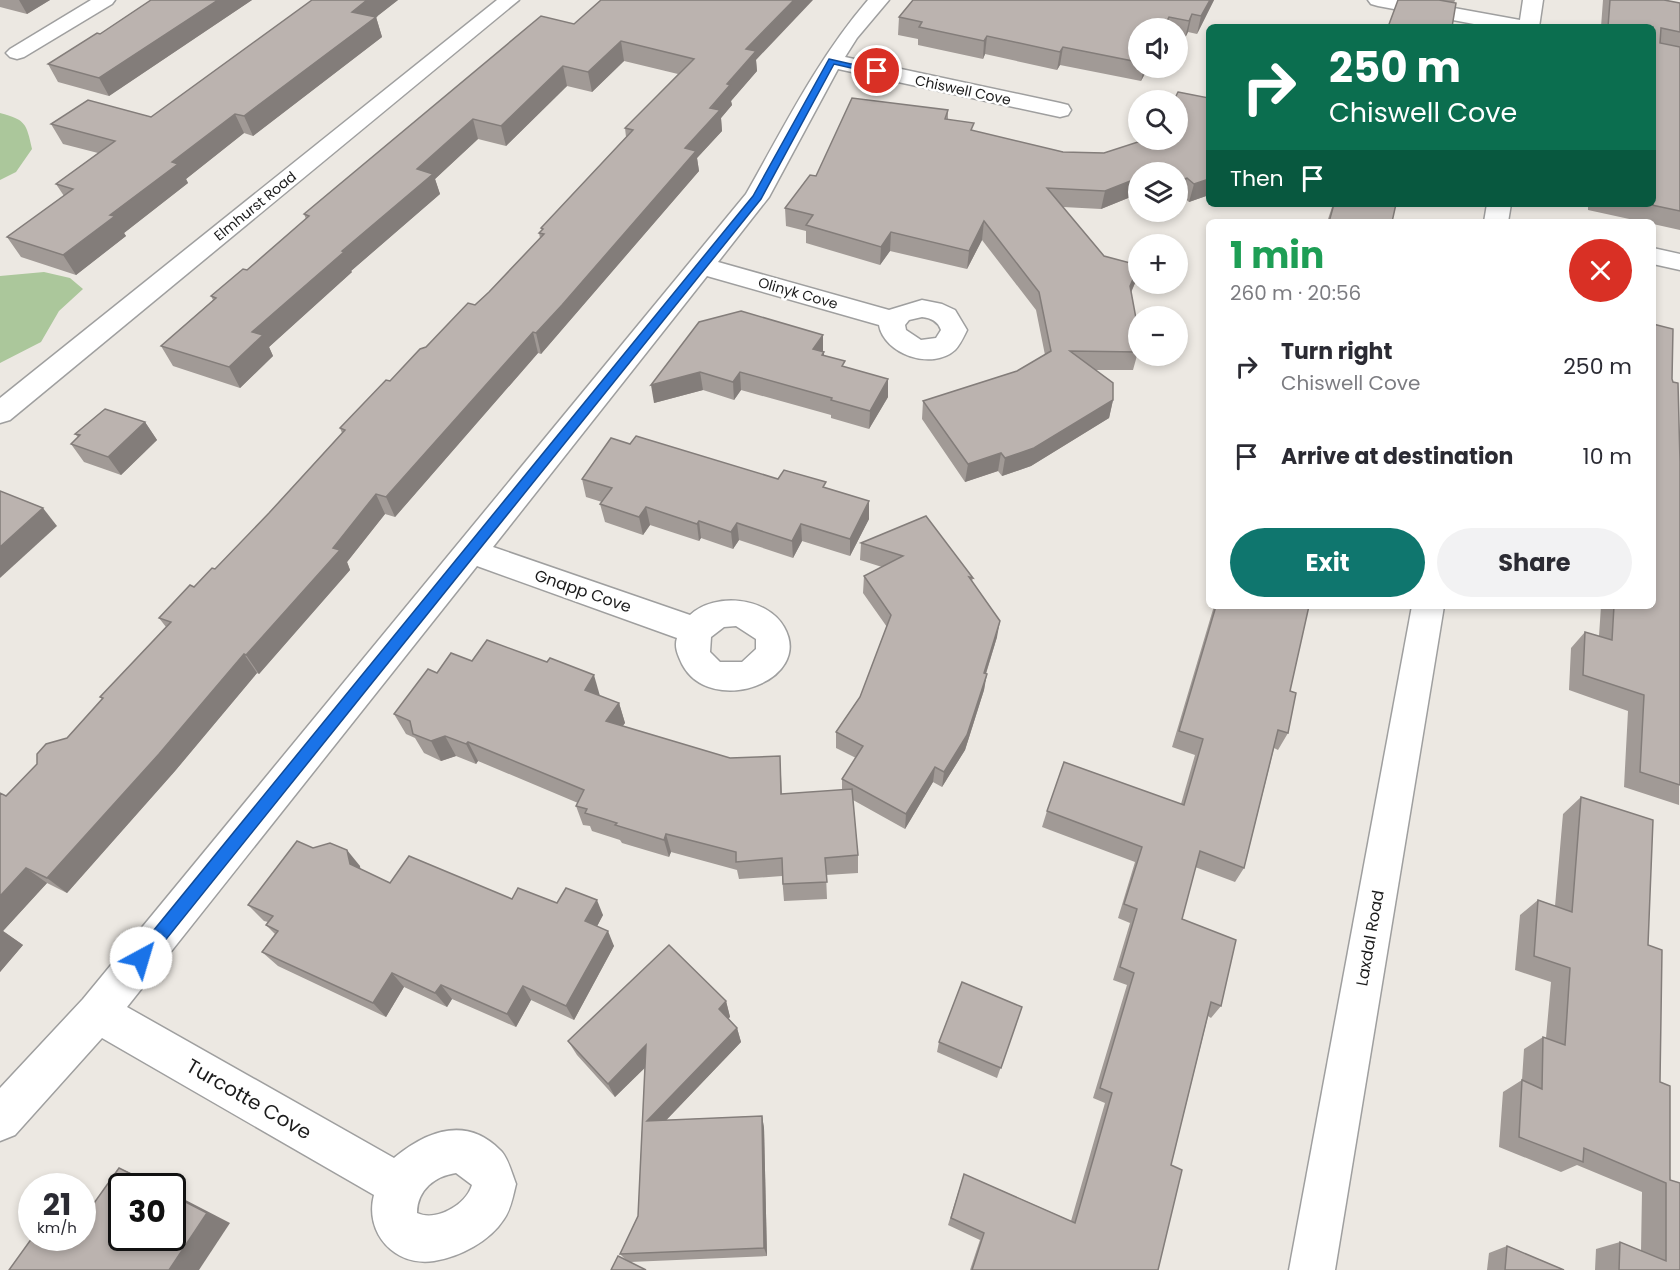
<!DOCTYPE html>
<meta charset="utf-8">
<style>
:root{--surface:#fff;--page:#f2f2f3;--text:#2b2b33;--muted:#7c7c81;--accent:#0f766e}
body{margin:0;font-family:Poppins,sans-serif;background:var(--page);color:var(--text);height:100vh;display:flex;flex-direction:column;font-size:22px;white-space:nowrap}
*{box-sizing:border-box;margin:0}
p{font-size:20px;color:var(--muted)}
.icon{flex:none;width:33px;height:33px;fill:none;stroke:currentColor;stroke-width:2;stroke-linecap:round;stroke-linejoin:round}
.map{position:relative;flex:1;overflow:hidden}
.panel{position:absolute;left:1206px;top:219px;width:450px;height:390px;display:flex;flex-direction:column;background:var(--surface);border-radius:9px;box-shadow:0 3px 9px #0003}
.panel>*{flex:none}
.top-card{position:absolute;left:1206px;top:24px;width:450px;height:183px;border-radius:9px;box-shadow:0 3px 9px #0003;background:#0b6e4f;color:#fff;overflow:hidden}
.tools{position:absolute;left:1128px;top:18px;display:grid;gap:12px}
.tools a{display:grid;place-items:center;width:60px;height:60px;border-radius:50%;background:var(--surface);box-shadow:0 3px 9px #0003;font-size:30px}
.speed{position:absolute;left:18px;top:1173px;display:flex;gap:12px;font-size:30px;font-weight:700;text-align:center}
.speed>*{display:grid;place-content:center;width:78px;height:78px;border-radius:50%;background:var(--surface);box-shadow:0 3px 9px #0003;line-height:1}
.speed small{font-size:15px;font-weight:400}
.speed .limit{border:3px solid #111;border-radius:9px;background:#fff;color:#111}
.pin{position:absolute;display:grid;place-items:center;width:51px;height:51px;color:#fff;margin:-26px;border:3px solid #fff;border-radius:50%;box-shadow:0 2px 6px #0007}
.me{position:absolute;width:66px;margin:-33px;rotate:39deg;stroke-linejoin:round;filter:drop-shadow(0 0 4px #0008)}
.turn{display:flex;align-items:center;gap:21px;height:126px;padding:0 24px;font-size:27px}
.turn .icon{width:78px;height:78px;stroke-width:2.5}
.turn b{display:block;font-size:42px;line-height:51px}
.then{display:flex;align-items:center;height:57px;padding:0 24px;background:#0003;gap:12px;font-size:22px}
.round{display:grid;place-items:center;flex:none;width:63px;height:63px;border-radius:32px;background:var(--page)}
.head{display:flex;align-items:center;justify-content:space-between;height:102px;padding:0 24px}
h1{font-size:36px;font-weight:700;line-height:45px;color:#1e9e55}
.primary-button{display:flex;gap:12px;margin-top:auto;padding:12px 24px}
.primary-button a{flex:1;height:69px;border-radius:36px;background:var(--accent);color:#fff;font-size:24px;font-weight:700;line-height:69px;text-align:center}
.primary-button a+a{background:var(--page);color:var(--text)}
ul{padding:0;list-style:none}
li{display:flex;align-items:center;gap:18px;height:90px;padding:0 24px}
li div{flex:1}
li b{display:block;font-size:22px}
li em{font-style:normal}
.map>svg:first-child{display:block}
.forest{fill:#abc79b}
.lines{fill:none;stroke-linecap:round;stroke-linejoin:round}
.minor-casing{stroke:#9f9f9f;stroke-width:3}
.minor{fill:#fff;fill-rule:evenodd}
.wall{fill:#a19a96}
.shaded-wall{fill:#837d7a}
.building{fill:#bbb3af;stroke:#837d7a;stroke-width:1.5}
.route{fill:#1a73e8;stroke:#114b97;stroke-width:1.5}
.labels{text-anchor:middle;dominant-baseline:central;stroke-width:5;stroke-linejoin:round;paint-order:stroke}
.far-street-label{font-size:14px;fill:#1b1b1b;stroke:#fff}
.street-label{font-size:16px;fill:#1b1b1b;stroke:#fff}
.near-street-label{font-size:20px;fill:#1b1b1b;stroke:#fff}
</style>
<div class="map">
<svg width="1680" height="1270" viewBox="0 0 1680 1270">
<rect width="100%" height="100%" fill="#ece8e2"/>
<g class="forest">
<path d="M0,113C26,120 26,123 32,149L16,172L0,180Z"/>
<polygon points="44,272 70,278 83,289 59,311 41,342 0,363 0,276"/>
</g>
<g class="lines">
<defs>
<g id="minor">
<polygon points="91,0 115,0 112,4 24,57 17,59 10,57 6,53 10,49"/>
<polygon points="497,0 519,0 10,420 0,423 0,398"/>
<path d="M868,0H889L857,38L845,57L1060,103L1068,105L1071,110L1068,115L1060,117L838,69L769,197L718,262L889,310L922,300L942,304L955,310L967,330C964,336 960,345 955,350C932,371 884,354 879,325L707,276L493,547L690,615C715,592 767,597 784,627C815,681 710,718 682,664C678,655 674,647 677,638L477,566L127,1007L394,1158C427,1131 466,1116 500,1150C508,1157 512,1174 516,1184C513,1196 511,1209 504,1219C490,1241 460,1257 434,1261C395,1267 364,1233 374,1195L102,1038L15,1135L0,1141V1088L83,999L746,194C784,127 818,58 868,0ZM922,317C931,318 938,321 941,330L936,338L921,340L906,330L905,325L909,320ZM736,626L756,639V649L742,662H720L710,652L711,637L724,627ZM456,1173L472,1185C466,1205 436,1222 417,1213C417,1190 435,1176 456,1173Z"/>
<polygon points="1368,0 1410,0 1520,20 1523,0 1543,0 1539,27 1490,27 1378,6 1371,4"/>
<polygon points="1487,204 1511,204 1508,222 1484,222"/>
<polygon points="1653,248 1680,254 1680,270 1653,264"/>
<polygon points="1412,606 1444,606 1335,1270 1289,1270"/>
</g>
</defs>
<use href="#minor" class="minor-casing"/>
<use href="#minor" class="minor"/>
</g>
<g class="wall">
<polygon points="0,0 50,0 27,14 0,7"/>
<polygon points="151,0 252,0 109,96 58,82 48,64 100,34"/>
<polygon points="312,0 398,0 376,17 382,37 253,136 244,133 186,179 188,183 124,233 126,236 76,275 21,257 7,237 64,196 56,184 98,153 63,144 51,124 151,117"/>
<polygon points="913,0 1214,0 1197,34 1188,32 1185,38 1178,37 1178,28 1138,28 1138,68 1148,68 1141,81 1060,65 1057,70 985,54 983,59 918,45 918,39 898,35 899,17"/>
<polygon points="1398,0 1455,0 1454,3"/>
<polygon points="1603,0 1664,0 1680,3 1680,230 1653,224 1653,222 1643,222 1588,210 1588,204 1653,204 1653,27 1601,27"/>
<polygon points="574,24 756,60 757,71 731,101 732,105 721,118 722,131 697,158 699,171 566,325 541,354 538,353 395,517 385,514 347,562 350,570 259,674 257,673 175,771 67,893 47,883 3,931 23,945 0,972 6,796 67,738 102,699 100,697 166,627 159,618 215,569 269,513 342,433 340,428 426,347 489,292 540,238 539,233 542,230 541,228 626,137 625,128 678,74 624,61 592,92 567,86 506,146 478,139 435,179 440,194 351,271 352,272 269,347 273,356 240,388 173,366 161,346 213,300 211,296 247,270 306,219 304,214"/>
<polygon points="1209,98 1209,195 1189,202 1182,196 1178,198 1178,172 1138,172 1138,194 1101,209 1063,207 1104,256 1135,283 1131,293 1138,329 1138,352 1133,370 1095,370 1113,400 1109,418 1031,466 1002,476 998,471 965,482 922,419 923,401 1017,371 1045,355 1036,310 982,240 967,269 890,251 880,265 806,243 806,231 786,226 785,208 816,176 948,110 948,120 973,131 1063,152 1104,153 1178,140"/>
<polygon points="1333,204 1396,204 1392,222 1327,222"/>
<polygon points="699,322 824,352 824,355 845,367 888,397 869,429 831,418 831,415 741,390 734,400 703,390 654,403"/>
<polygon points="1672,379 1680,462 1679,805 1624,787 1628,711 1569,690 1571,648 1585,632 1599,636 1601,606 1653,606"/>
<polygon points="145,422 157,440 121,475 84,462 71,444 78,437 75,434"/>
<polygon points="582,479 778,479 826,488 869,519 850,556 802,541 793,558 739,540 733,549 701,538 699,541 650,525 643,535 605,522 600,504 602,502 586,497"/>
<polygon points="861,543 973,578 972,581 997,637 986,674 984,690 965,750 942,787 933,782 905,829 853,800 858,855 858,873 826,875 827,899 784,901 782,876 739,879 737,870 671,852 669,857 622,843 620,840 592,831 590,826 583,825 576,806 578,803 478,761 476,764 456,756 441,761 424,753 415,738 406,734 394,714 437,673 472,661 547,662 600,696 619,703 625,723 622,726 781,775 782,794 842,790 842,779 856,758 836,748 836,732 860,697 887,627 863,593 864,576 882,567 860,560"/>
<polygon points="1214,606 1309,606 1290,691 1288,733 1278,750 1274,748 1244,868 1235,882 1195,867 1182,919 1221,1006 1211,1018 1208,1016 1171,1165 1158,1270 970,1270 980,1240 948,1225 964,1174 1071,1221 1105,1103 1093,1098 1127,985 1113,980 1130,923 1118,918 1135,862 1042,827 1047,811 1181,804 1195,755 1172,747"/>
<polygon points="1581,797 1648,945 1660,1082 1680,1270 1595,1270 1596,1249 1620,1242 1641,1251 1642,1192 1577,1165 1561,1172 1499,1147 1503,1092 1522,1080 1524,1049 1543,1037 1546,1038 1551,982 1515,970 1520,915 1538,900 1555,906 1563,814"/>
<polygon points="313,848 360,866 360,869 390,883 512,899 557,903 603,915 597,926 614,946 574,1020 531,1000 516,1027 452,999 447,1007 404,987 386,1017 278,966 262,952 275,934 266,925 268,922 264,921 248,905"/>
<polygon points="726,1001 730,1017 728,1018 737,1028 741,1042 666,1120 762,1116 764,1128 767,1256 630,1262 625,1259 620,1254 638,1216 645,1067 615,1097 577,1055 568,1041"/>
<polygon points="1022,1007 997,1078 937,1052 939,1042"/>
<polygon points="1507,1246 1564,1270 1487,1270 1489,1253"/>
</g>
<g class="shaded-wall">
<polygon points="19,0 50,0 27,14"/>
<polygon points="218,0 252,0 109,96 99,78"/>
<polygon points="367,0 398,0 375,18 376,17 382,37 253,136 244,116 352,12"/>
<polygon points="794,0 813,0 756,60 757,71 731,101 732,105 721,118 722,131 697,158 699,171 541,354 536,333 685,148 727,84 746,49"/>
<polygon points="1210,0 1214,0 1197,34 1201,16"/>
<polygon points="1192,14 1188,32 1185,38 1189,21"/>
<polygon points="1169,17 1167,28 1163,28"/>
<polygon points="987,36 985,54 983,59 984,41"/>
<polygon points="621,41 624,61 592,92 588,72"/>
<polygon points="1063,47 1060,65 1057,70 1060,52"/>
<polygon points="563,66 567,86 506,146 501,126"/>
<polygon points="1144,68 1148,68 1141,81"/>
<polygon points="235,114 244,133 186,179 188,183 124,233 126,236 76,275 63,255 172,162"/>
<polygon points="473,119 478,139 435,179 440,194 351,271 352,272 269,347 273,356 240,388 229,367 252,332 342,251 417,169"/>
<polygon points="1138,178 1138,194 1101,209 1105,191"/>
<polygon points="1187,178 1182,196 1178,198 1178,181"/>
<polygon points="1209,179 1209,195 1189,202 1194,184"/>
<polygon points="984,221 982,240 967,269 969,251"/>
<polygon points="891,232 890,251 880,265 881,247"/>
<polygon points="1138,268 1135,283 1125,305 1130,286"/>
<polygon points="533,332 538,353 395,517 386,497"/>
<polygon points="823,335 823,353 824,352 824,370 813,349"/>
<polygon points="700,372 703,390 654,403 651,385"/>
<polygon points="740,372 741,390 734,400 733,382"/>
<polygon points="888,379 888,397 869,429 870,411"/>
<polygon points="1113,400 1109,418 1031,466 1002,476 1005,458"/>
<polygon points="145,422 157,440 121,475 108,457"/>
<polygon points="1001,453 998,471 965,482 968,464"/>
<polygon points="376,494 385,514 347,562 350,570 259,674 246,655"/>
<polygon points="869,501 869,519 850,556 850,539"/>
<polygon points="646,507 650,525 643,535 639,517"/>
<polygon points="43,508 57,526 0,578 0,547"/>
<polygon points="699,521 701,538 699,541 697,524"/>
<polygon points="737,523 739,540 733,549 731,532"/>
<polygon points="801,524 802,541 793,558 792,541"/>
<polygon points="1000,621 997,637 981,689 984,673"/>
<polygon points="244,654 257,673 175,771 67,893 47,878"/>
<polygon points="987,674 984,690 965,750 942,787 944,772"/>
<polygon points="594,675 600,696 585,690"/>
<polygon points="619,703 625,723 612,741 606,721"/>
<polygon points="445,736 456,756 441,761 431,741"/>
<polygon points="468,742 478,761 476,764 466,744"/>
<polygon points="935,767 933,782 905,829 906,814"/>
<polygon points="666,834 671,852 669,857 664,840"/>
<polygon points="347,850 360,866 362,880 350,864"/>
<polygon points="26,868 47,883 3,931 23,945 0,972 0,896"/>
<polygon points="597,900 603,915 592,936 585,921"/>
<polygon points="608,931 614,946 574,1020 566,1006"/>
<polygon points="392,973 404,987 386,1017 373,1003"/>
<polygon points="441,985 452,999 447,1007 435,993"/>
<polygon points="523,986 531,1000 516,1027 507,1014"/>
<polygon points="726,1001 730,1017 723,1024 719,1009"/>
<polygon points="737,1028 741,1042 654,1133 647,1121"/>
<polygon points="646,1045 653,1060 615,1097 608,1084"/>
<polygon points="762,1116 764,1128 767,1256 764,1248"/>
<polygon points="119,1168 145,1179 159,1186 155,1186"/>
<polygon points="172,1193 230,1223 199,1270 169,1270"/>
</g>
<g class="building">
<polygon points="151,0 218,0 99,78 48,64 97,33 100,34"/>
<polygon points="312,0 367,0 352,12 376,17 244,116 235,114 172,162 178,164 110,215 115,216 63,255 7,237 73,189 56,184 115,141 51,124 88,100 151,117"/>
<polygon points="601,0 794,0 746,49 756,51 727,84 730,85 710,108 720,110 685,148 696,151 562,305 536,333 533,332 386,497 376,494 333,548 340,550 246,655 244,654 159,754 47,878 26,868 0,896 0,793 6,796 37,764 37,754 46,744 67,738 103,698 100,697 171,622 159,618 190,585 194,587 212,568 215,569 269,513 345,430 340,428 386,380 390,381 420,349 426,347 468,303 475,305 489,292 544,234 539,233 543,229 541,228 633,130 625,128 694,59 621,41 588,72 563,66 501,126 473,119 417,169 433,174 342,251 344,252 252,332 263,335 229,367 161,346 216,298 211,296 243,269 247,270 309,216 304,214 541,16 574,24"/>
<polygon points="913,0 1210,0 1201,16 1192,14 1189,21 1169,17 1163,28 1138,28 1138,62 1063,47 1060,52 987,36 984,41 919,27 922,22 899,17"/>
<polygon points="1398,0 1439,0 1456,3 1452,27 1388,27"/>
<polygon points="1610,0 1664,0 1680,3 1680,32 1661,28 1660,43 1680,47 1680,211 1647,204 1653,204 1653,27 1608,27"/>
<polygon points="1178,92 1209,98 1209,179 1194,184 1187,178 1178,181 1178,172 1159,172 1157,171 1152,172 1138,172 1138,178 1105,191 1047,188 1104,256 1138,265 1138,268 1130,286 1138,329 1138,342 1136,342 1138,352 1070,351 1113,383 1113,400 1034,448 1005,458 1001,453 968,464 923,401 1017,371 1051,351 1039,292 984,221 969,251 891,232 881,247 806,225 813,215 785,208 810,175 816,176 852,98 948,110 945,119 974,123 971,130 1063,152 1104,153 1144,140 1178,140 1178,100 1174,100"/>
<polygon points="1334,204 1396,204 1392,222 1329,222"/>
<polygon points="741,311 823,335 813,349 824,352 822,355 845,361 842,366 888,379 870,411 831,400 832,398 740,372 733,382 700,372 651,385 699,322"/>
<polygon points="1653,324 1673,329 1672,379 1673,382 1678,383 1680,462 1680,785 1640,772 1644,695 1583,675 1585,632 1612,640 1614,606 1653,606"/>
<polygon points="105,409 145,422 108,457 71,444 80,435 75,434"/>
<polygon points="636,436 778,479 784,470 826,482 823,487 869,501 850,539 801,524 792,541 737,523 731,532 699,521 697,524 646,507 639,517 600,504 612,488 582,479 611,438 630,444"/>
<polygon points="0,491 43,508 0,547"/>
<polygon points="926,516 973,578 969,577 1000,621 984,673 987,674 967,735 944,772 935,767 906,814 842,779 863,746 836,732 860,697 891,615 864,576 903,556 861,543"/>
<polygon points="1216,606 1309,606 1290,691 1296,693 1288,733 1278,730 1244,868 1200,851 1182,919 1236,940 1221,1006 1211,1002 1171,1165 1182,1170 1158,1270 972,1270 984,1233 951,1218 964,1174 1075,1223 1112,1093 1100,1088 1134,973 1120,967 1137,909 1124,904 1142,847 1047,811 1064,762 1184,805 1203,739 1179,731"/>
<polygon points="487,640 547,662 550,658 594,675 585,690 619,703 606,721 730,758 780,756 781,794 852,789 858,855 825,858 827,882 783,884 782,858 736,862 736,852 666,834 664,840 615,825 617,823 585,813 587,809 576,806 584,790 468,742 466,744 445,736 431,741 413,734 410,721 394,714 428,669 437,673 451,653 472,661"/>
<polygon points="1581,797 1653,820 1648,945 1662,950 1660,1082 1670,1086 1670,1180 1680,1183 1680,1270 1619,1270 1620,1242 1666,1261 1666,1183 1584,1148 1583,1162 1519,1137 1522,1080 1542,1089 1543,1037 1565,1045 1570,968 1534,956 1538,900 1572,912"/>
<polygon points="297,841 313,848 330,843 347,850 350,864 390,883 409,856 512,899 518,888 557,903 566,888 597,900 585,921 608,931 566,1006 523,986 507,1014 441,985 435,993 392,973 373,1003 262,952 278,931 266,925 273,916 248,905"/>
<polygon points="669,945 726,1001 719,1009 737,1028 647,1121 762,1116 764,1248 620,1254 638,1216 646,1045 608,1084 568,1041"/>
<polygon points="962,982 1022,1007 1001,1068 939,1042"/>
<polygon points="119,1168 155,1186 122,1186 122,1238 172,1238 172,1195 207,1213 169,1270 9,1270 32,1238 82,1238 82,1220"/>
<polygon points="1507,1246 1564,1270 1505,1270"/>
<polygon points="618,1256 646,1270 611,1270"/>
</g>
<polygon class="route" points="829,59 882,71 877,74 834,64 761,199 147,963 141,966 136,963 133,958 136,952 753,196"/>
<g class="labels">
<g class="far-street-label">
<text transform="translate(963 90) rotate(12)">Chiswell Cove</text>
<text transform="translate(255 206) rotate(-39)">Elmhurst Road</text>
<text transform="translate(798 293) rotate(16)">Olinyk Cove</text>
</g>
<g class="street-label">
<text transform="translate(583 591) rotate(19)">Gnapp Cove</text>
<text transform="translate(1370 938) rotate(-80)">Laxdal Road</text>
</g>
<g class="near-street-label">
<text transform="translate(249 1099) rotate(30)">Turcotte Cove</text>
</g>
</g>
</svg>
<div class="tools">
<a><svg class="icon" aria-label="sound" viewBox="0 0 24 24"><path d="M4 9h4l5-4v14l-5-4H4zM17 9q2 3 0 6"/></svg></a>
<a><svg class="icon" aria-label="search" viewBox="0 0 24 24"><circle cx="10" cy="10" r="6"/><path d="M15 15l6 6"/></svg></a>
<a><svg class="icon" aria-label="layers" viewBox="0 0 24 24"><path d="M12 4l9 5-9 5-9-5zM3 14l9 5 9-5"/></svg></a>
<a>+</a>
<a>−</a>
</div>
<div class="speed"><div>21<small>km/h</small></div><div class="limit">30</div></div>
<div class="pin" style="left:877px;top:71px;background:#d93025"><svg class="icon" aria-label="arrive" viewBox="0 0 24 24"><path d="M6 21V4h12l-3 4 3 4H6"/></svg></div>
<svg class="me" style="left:141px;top:958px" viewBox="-20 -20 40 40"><circle r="19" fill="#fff"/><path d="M0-13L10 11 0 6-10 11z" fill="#1a73e8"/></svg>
<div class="top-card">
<div class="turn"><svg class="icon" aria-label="right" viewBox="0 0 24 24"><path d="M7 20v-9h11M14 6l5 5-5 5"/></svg><div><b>250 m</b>Chiswell Cove</div></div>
<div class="then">Then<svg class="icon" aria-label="arrive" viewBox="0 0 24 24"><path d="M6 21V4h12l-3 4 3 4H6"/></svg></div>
</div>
<section class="panel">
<div class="head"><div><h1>1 min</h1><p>260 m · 20:56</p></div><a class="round" style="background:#d93025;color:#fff"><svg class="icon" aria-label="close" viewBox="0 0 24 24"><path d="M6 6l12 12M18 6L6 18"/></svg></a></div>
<ul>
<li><svg class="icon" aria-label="right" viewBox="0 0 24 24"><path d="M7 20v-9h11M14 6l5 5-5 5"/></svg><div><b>Turn right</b><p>Chiswell Cove</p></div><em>250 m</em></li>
<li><svg class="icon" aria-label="arrive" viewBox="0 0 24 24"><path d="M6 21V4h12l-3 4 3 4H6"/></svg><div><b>Arrive at destination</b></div><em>10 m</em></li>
</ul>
<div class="primary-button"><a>Exit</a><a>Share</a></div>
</section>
</div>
